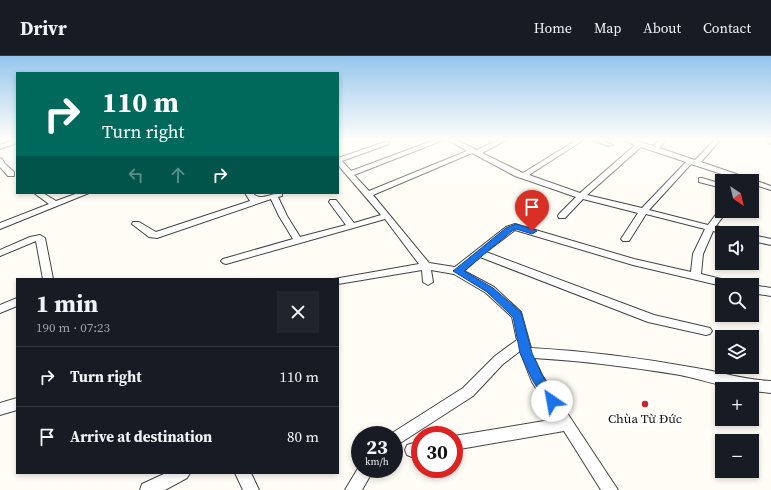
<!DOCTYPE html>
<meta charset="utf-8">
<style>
:root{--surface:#171b24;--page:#20242c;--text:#f1f3f6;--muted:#9ea1a6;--line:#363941}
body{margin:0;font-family:"Source Serif 4",serif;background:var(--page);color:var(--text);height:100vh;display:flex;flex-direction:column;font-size:15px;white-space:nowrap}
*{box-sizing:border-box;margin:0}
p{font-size:13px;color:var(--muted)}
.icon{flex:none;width:22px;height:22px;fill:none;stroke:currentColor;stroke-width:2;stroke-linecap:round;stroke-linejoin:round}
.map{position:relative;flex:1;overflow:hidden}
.panel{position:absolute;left:16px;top:222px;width:323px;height:196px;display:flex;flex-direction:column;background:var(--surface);border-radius:0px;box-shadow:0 2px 6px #0003}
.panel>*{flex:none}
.hud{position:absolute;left:16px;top:16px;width:323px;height:122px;border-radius:0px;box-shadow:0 2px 6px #0003;background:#00695c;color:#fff;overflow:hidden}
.needle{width:26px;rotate:145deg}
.tools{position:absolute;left:715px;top:118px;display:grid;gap:8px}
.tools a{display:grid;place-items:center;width:44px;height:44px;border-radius:0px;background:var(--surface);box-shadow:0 2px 6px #0003;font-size:20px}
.speed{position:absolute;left:351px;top:370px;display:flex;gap:8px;font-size:20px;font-weight:700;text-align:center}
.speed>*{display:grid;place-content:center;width:52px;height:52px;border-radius:50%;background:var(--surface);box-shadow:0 2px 6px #0003;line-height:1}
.speed small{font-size:10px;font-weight:400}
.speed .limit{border:6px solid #d22;background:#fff;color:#111}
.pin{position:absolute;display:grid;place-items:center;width:34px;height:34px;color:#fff;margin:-41px -17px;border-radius:50% 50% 50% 0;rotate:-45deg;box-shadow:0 0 4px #0007}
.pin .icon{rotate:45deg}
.me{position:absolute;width:44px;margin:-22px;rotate:327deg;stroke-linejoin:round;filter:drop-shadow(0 0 3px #0008)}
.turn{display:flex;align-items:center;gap:14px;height:84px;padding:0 20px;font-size:18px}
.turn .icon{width:52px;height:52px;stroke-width:2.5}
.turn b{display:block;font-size:28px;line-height:34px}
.lanes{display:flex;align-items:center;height:38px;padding:0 20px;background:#0003;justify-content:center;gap:20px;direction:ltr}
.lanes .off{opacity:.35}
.round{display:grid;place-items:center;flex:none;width:42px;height:42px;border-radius:0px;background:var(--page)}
.head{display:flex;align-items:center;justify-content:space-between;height:68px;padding:0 20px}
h1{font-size:24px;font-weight:700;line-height:30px}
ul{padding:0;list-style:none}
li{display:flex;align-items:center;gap:12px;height:60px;padding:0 20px;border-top:1px solid var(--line)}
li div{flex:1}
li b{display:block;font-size:15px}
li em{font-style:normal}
header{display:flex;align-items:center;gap:24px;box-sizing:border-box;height:56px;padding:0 20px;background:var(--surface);border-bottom:1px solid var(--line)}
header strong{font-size:19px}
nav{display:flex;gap:22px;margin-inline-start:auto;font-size:14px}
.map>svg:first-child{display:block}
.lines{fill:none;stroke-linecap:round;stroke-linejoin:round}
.street-casing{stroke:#444;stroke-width:2}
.street{fill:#fff;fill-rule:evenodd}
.route{fill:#1a73e8;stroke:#114b97}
.poi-dot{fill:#c4262e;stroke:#fff;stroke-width:1.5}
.labels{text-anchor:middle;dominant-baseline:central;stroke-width:4;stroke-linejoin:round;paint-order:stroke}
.near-poi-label{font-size:13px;fill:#111;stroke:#fff}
</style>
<header>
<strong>Drivr</strong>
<nav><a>Home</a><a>Map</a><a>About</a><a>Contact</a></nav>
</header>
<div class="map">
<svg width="771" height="434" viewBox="0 0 771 434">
<rect width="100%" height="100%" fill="#fffdf5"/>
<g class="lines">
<defs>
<g id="street">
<polygon points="17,83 17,87 0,93 0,89"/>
<path d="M437,83H454L477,94L500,83H508L482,97L523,117L578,83H585L529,119L580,137L635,89L622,83H631L653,90L660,83H667L659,92L695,104L715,83H721L701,106L771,130V134L752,128V125H743L691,108L649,154L708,169L720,153H722V155H727L716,170L735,175L736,177H722L713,175L703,198L701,218L737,227L738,229L722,230L633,209L515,174L486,196L654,259L710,272L712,275L710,278L706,279L648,266L480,201L464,215L494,231L521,256L531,292C586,295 641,302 696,312C721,316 745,324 771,325V337L752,335V333C728,333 704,324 680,319C632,311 583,305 534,302L542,319L618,434H601L564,375L454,394V380L556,363L532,326L520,295L503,308L473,340L394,391V379H389L463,332L495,300L517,284L512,261L486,237L454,218L431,214L433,226L428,229L423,226L422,214L338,228V223H334L419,208L385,163L226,208L223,207L221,205L223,203L293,183L279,160L271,143L157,182L149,181L132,168L133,166H139L156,176L250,145L245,137H253C259,146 271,137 282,137V140L278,141L287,160L300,181L346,169L329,146L330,144H336L354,167L381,159L338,109V102L385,86H389V88L342,105L351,115ZM446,83L467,95L369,135L354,119ZM641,91L686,106L642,152L587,139ZM472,97L515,120L576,141L559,158L558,160L559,162H565L583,143L638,157L621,183L623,185H629L646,158L705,173L693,198L691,216L634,203L515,168L506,171L455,211L429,207L373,139Z"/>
<polygon points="589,83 598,83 613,89 608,90"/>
<polygon points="767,83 771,83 771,88 769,87"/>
<polygon points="0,102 2,103 5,108 14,116 14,120 8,120 0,111"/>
<polygon points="699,122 702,122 722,128 722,132 699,126"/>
<polygon points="34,137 43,137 56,145 78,137 89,137 0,173 0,167 49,148"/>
<polygon points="40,179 45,182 53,223 43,223 36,185 0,200 0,194 30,181"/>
<polygon points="752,179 771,183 771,189 752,185"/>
<polygon points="752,229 771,232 771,240 752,237"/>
<polygon points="17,242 17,250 0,257 0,249"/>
<polygon points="17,342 17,354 0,359 0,347"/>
<polygon points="420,385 420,399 412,401 407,399 405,394 407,389"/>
<polygon points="360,409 360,413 374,413 362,434 345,434"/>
<polygon points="166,417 190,417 187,422 165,434 140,434 142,428"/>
<polygon points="235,417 251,417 259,434 243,434"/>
</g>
</defs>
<use href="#street" class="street-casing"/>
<use href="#street" class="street"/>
</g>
<linearGradient id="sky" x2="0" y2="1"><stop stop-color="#95c6ee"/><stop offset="0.58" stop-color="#fffefa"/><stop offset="1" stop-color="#fffefa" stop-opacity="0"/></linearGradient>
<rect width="771" height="144" fill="url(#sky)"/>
<polygon class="route" points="516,168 535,174 537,175 532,178 516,173 512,175 464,215 493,232 521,256 532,297 542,319 558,345 556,348 552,350 548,348 533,325 520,297 513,261 487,236 453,215 506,172"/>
<circle class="poi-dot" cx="645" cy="348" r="4"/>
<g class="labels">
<g class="near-poi-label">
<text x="645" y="362">Chùa Từ Đức</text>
</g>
</g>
</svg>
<div class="tools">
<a><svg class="needle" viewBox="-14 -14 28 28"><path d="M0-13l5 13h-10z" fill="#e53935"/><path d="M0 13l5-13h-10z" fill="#9ea1a6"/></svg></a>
<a><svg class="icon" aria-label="sound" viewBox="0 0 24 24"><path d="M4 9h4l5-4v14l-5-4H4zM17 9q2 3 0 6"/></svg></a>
<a><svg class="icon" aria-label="search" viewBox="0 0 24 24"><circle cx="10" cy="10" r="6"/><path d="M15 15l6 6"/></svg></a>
<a><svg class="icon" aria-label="layers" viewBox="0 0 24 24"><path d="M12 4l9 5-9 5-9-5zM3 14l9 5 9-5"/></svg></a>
<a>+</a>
<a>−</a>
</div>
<div class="speed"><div>23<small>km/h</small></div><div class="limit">30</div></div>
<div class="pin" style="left:532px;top:175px;background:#d93025"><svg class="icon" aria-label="arrive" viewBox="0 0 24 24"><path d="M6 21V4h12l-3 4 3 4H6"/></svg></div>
<svg class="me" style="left:552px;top:345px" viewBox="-20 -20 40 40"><circle r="19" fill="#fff"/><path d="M0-13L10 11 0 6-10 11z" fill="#1a73e8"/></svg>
<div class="hud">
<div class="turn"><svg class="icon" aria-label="right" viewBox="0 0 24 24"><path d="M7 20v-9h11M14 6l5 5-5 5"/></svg><div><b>110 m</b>Turn right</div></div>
<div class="lanes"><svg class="icon off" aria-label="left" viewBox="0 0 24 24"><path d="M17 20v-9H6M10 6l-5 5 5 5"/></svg><svg class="icon off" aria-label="ahead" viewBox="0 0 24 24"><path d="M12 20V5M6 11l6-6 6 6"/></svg><svg class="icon" aria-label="right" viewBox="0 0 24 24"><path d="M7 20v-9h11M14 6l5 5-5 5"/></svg></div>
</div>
<section class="panel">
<div class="head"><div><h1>1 min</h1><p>190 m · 07:23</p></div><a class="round"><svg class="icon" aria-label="close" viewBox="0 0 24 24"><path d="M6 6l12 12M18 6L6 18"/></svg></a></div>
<ul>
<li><svg class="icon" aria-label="right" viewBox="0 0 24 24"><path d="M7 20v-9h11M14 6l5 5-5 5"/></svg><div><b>Turn right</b></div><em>110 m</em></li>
<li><svg class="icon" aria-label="arrive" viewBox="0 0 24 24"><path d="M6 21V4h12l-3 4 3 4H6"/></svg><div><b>Arrive at destination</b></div><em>80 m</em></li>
</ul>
</section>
</div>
